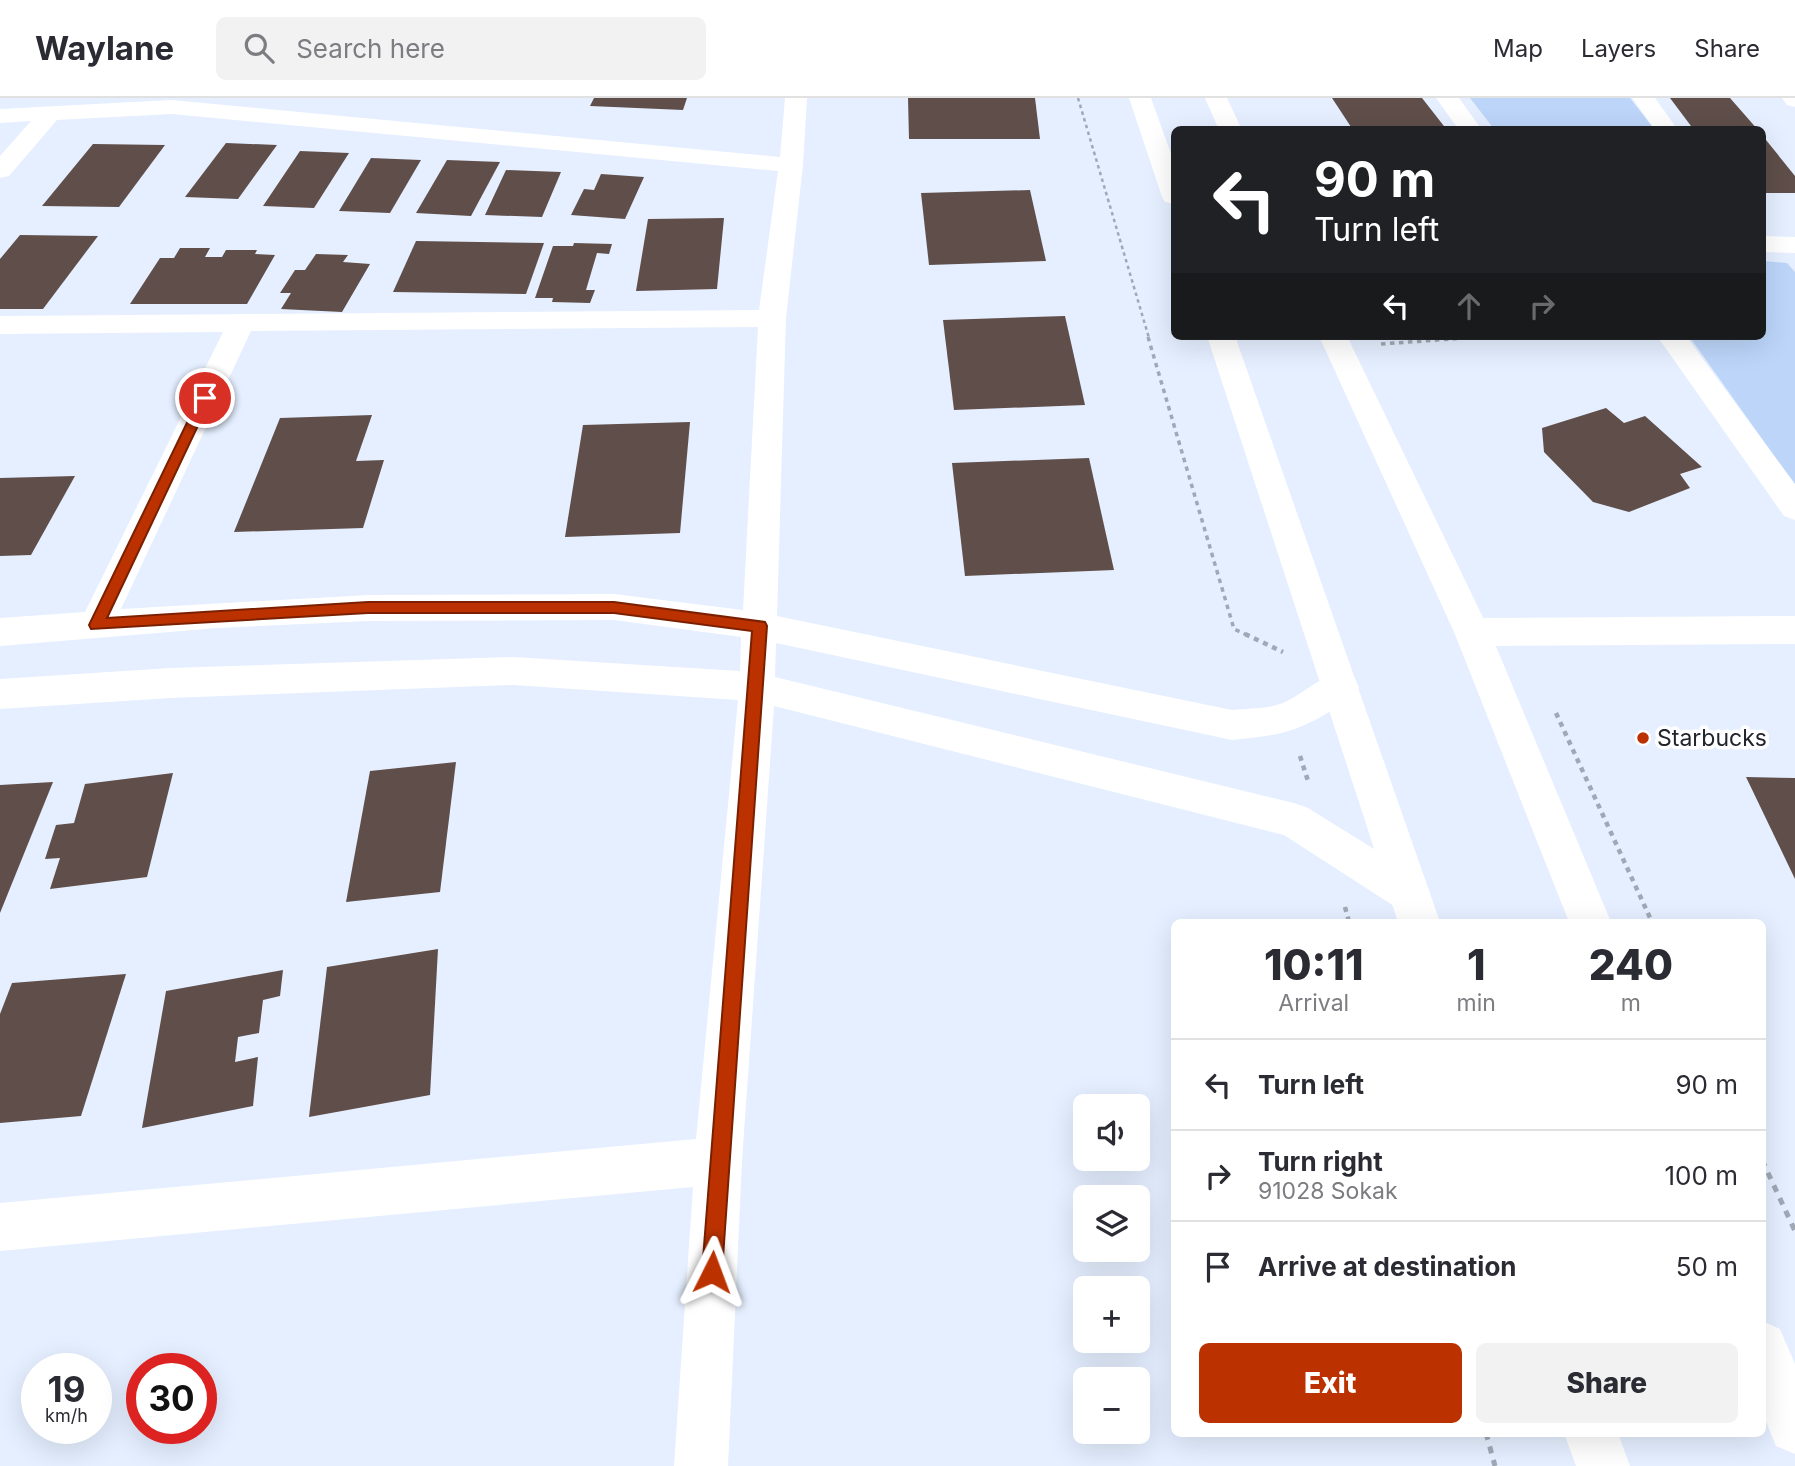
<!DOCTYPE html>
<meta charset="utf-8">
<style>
:root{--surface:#fff;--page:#f2f2f3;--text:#2b2b33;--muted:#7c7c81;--line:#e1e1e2;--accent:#bb3200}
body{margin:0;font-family:Inter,sans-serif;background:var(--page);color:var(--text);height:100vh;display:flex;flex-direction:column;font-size:26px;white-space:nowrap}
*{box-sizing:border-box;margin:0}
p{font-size:23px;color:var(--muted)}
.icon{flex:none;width:38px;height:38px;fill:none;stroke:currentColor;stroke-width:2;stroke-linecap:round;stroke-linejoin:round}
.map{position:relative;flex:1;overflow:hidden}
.details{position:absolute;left:1171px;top:821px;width:595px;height:518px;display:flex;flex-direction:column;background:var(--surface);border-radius:10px;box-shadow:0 7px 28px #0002}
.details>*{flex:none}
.top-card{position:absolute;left:1171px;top:28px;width:595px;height:214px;border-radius:10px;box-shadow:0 7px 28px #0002;background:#202124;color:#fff;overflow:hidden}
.buttons{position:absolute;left:1073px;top:996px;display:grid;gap:14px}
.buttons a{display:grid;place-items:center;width:77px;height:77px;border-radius:10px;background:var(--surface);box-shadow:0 7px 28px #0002;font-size:35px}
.speed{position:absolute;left:21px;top:1255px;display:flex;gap:14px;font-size:35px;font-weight:700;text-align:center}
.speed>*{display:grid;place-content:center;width:91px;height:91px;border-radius:50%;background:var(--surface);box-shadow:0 7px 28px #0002;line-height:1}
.speed small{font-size:18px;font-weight:400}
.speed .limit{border:10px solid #d22;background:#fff;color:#111}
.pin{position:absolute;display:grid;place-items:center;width:60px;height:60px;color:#fff;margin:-30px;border:4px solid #fff;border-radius:50%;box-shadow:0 2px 7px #0007}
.me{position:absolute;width:77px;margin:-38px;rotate:3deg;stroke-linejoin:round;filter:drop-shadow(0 0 5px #0008)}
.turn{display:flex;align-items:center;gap:24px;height:147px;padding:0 28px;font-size:32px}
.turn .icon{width:91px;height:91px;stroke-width:2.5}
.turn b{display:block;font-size:49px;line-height:60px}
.lanes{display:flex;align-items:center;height:66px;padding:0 28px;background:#0003;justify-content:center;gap:35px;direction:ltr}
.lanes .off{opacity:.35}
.eta{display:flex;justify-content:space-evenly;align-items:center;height:119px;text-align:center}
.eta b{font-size:42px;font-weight:800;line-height:49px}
.action{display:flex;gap:14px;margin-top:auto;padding:14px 28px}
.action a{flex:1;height:80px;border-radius:10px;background:var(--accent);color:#fff;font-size:28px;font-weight:800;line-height:80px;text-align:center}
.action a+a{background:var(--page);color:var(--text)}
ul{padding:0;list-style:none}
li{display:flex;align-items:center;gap:21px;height:91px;padding:0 28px;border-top:2px solid var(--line)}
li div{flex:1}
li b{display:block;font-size:26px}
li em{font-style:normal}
header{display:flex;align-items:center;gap:42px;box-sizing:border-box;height:98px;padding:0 35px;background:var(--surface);border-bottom:2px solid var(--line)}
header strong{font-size:33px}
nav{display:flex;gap:38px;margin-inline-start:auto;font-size:24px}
.search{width:490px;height:63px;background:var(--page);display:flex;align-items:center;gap:18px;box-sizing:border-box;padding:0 24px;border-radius:10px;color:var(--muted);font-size:26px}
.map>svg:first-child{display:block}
.green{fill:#bcd5f9}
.building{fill:#5f4e4a}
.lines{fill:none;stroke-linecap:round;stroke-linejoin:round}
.path-far3{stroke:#a0a8b5;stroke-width:2.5;stroke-dasharray:3.5 3.5;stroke-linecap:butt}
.path-far2{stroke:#a0a8b5;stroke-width:3.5;stroke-dasharray:4.5 4.5;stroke-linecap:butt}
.path-far1{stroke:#a0a8b5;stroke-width:4.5;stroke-dasharray:5 5;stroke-linecap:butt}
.path{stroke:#a0a8b5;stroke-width:5;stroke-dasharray:7 7;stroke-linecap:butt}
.minor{fill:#fff;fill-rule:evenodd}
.major{fill:#fff;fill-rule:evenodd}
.route{fill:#bb3200;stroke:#7a2000;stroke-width:2}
.poi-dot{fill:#bb3200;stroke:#fff;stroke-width:2.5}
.labels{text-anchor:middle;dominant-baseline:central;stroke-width:7;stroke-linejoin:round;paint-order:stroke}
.poi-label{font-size:23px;fill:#22262c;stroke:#fff;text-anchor:start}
</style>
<header>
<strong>Waylane</strong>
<div class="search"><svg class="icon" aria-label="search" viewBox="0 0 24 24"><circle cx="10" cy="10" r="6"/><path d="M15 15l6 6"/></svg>Search here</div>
<nav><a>Map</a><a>Layers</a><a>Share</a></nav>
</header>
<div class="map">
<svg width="1795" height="1368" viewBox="0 0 1795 1368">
<rect width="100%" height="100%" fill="#e5efff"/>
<g class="green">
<polygon points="1470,0 1630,0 1654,31 1494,31"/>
<polygon points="1762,163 1787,165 1795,174 1795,387 1689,238 1762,238"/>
</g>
<g class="building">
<polygon points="594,0 687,0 683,12 590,8"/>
<polygon points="908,0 1035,0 1040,41 909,41"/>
<polygon points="1332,0 1422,0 1447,32 1353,32"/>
<polygon points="1670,0 1730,0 1758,32 1694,32"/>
<polygon points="1762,37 1795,78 1795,95 1762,95"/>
<polygon points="226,45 277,47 238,101 185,99"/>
<polygon points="93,46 165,47 119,109 42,108"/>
<polygon points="300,53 349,55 314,110 263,108"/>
<polygon points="371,60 421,62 390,115 339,113"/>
<polygon points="447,62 500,64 471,118 416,115"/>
<polygon points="506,72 561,74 542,119 485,117"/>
<polygon points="601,76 644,79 625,121 571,117 584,91 594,92"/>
<polygon points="1030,92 1046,163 929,167 921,95"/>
<polygon points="724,120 717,191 636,193 648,121"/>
<polygon points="20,137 98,138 43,211 0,211 0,161"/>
<polygon points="416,143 544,145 526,196 393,194"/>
<polygon points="574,145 612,146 609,156 597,155 586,192 595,192 590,205 552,204 553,200 535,200 553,148 573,148"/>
<polygon points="180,150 210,150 205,159 222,159 226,152 257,152 255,156 275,157 247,206 130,206 160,160 174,160"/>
<polygon points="316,156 348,157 343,164 370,166 342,214 281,211 291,195 280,195 295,172 305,172"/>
<polygon points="1065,218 1085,307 954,312 943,222"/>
<polygon points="1606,310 1624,325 1645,318 1702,369 1680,376 1690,390 1629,414 1593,404 1544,354 1542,330"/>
<polygon points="372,317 356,363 384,362 363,430 234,434 280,320"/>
<polygon points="690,324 680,435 565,439 583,327"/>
<polygon points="1089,360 1114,472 965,478 952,365"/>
<polygon points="75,378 31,457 0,458 0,380"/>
<polygon points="456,664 440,794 346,804 370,673"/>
<polygon points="173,675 147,779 50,791 60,760 45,761 56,727 74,725 85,686"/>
<polygon points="1746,679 1795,680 1795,781"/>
<polygon points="53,684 0,815 0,687"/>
<polygon points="438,851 430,997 309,1019 327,869"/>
<polygon points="283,872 280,898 263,902 259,935 238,939 235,964 258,959 253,1008 142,1030 166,893"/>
<polygon points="126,876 81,1018 0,1025 0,916 12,885"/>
</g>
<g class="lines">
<g class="path-far3">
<polyline points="1078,0 1149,240"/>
<polyline points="1457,240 1488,238"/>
</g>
<g class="path-far2">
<polyline points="1148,239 1234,531 1249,538"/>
<polyline points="1381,246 1480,239"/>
</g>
<g class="path-far1">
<polyline points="1245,536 1283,554"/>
<polyline points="1556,615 1652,824"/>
<polyline points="1300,658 1308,683"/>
<polyline points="1345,809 1349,824"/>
</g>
<g class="path">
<polyline points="1762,1062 1795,1133"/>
<polyline points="1486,1335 1495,1368"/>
</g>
<g class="minor">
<path d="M785,0H807L803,67L786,220L777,518L1232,612C1248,610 1268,611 1283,605C1307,595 1326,569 1354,579L1359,589C1353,602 1343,606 1331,613C1291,637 1276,637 1232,642L776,545L775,579L1294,705L1308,710L1424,782L1430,795L1424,808L1409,814L1394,808L1284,737L774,608L742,1063L728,1368H674L693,1089L0,1153V1105L696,1041L738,602L513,587L171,600L0,611V581L171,570L513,559L740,573L741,539L614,522L368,523L218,530L0,548V520L85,514L223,234L0,236V218L759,212L778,73L172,16L57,22L9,78L0,80V58L31,23L0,25V11L172,2L780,59ZM758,229L743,512L614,496L368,497L121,511L251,233Z"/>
<polygon points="1436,0 1459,0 1482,32 1459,32"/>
<polygon points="1632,0 1655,0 1678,32 1655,32"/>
<polygon points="1782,0 1795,0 1795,9 1787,7"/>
<polygon points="1762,138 1795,139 1795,155 1762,154"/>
<polygon points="1657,238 1686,238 1795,386 1795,422 1784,418"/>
<polygon points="1795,518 1795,546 1472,548 1460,544 1454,534 1460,524 1472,520"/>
</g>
<g class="major">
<polygon points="1129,0 1151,0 1174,64 1174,106 1165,104 1162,99"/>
<polygon points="1205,0 1227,0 1242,32 1219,32"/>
<polygon points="1207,238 1235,238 1440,824 1398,824"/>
<polygon points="1319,238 1347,238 1490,534 1611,824 1569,824 1454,534"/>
<polygon points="1762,1223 1780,1231 1795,1266 1795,1356 1776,1348 1762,1314"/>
<polygon points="1564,1335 1618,1335 1630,1368 1576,1368"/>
</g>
</g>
<polygon class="route" points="205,296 211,300 107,520 368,504 614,504 765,524 767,528 722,1174 719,1181 712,1184 705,1181 702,1174 752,533 614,515 368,515 91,531 89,527 199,300"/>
<circle class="poi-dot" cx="1643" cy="640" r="7"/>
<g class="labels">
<g class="poi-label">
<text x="1657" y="640">Starbucks</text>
</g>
</g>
</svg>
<div class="buttons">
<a><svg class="icon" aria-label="sound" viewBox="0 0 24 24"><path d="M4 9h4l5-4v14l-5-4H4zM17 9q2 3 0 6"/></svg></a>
<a><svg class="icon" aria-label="layers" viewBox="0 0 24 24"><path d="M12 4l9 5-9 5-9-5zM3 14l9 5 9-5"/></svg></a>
<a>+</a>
<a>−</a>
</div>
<div class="speed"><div>19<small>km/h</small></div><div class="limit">30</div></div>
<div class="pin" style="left:205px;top:300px;background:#d93025"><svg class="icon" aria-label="arrive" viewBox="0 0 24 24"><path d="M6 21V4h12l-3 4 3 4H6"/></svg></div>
<svg class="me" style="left:712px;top:1174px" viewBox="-20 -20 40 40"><path d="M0-17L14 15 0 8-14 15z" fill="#bb3200" stroke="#fff" stroke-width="4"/></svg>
<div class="top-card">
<div class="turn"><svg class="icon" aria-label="left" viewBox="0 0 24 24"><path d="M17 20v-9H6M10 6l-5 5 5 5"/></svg><div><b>90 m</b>Turn left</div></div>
<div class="lanes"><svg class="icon" aria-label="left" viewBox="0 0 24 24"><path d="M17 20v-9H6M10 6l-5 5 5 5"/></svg><svg class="icon off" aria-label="ahead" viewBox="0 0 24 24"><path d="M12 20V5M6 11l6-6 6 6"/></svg><svg class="icon off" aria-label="right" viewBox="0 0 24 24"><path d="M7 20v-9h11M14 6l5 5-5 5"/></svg></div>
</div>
<section class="details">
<div class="eta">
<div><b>10:11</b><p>Arrival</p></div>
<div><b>1</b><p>min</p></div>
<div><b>240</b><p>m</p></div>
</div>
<ul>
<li><svg class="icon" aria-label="left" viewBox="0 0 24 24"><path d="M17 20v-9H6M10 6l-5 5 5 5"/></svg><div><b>Turn left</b></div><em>90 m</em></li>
<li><svg class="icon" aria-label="right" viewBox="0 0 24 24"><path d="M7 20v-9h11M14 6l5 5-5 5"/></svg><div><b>Turn right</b><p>91028 Sokak</p></div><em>100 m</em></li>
<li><svg class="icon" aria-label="arrive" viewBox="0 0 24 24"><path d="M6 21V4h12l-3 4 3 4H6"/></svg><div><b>Arrive at destination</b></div><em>50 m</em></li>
</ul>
<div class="action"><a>Exit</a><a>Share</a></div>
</section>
</div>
